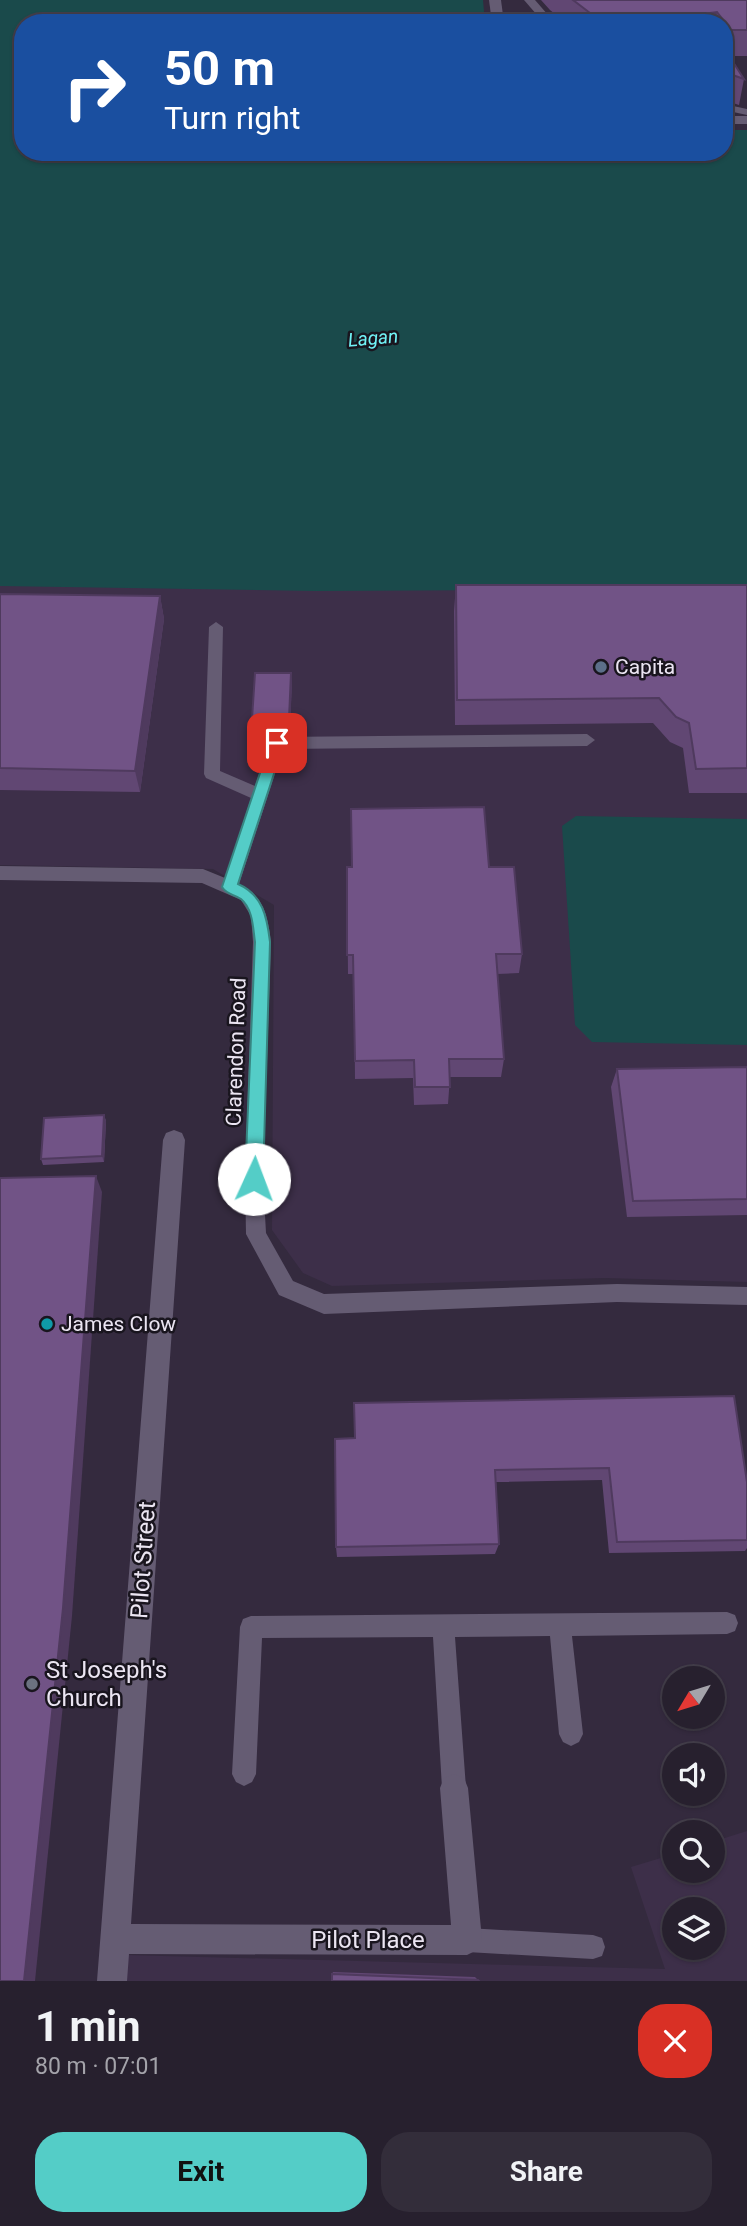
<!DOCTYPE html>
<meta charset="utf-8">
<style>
:root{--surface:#27202e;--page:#332d3a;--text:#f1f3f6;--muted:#a4a3aa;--line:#433e4a;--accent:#54cdc7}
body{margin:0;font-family:Roboto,sans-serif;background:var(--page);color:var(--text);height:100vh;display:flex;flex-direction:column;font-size:26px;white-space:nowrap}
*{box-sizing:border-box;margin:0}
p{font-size:23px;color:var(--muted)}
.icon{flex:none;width:38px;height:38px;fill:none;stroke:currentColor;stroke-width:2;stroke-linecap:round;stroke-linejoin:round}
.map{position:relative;height:1981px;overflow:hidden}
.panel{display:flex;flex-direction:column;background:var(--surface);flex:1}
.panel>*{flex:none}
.banner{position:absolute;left:14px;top:14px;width:719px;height:147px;border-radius:28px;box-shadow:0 2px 5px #0004,0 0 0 2px var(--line);background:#1a4fa0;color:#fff;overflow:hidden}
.needle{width:46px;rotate:232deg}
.fabs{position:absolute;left:662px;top:1666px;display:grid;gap:14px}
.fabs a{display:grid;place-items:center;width:63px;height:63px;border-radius:50%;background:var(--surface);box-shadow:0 2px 5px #0004,0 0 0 2px var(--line);font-size:35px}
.pin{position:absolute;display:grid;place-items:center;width:60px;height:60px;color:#fff;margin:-30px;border-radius:14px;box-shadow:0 4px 10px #0006}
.me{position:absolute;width:77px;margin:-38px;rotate:2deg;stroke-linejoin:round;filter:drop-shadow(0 0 5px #0008)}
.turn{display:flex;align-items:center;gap:24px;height:147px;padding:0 35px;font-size:32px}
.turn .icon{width:91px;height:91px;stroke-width:2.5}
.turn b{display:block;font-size:49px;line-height:60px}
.round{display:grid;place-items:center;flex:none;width:74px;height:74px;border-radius:28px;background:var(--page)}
.head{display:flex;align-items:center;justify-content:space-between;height:119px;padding:0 35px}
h1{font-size:42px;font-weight:700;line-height:52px}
.button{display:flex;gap:14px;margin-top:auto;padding:14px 35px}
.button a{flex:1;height:80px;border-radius:28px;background:var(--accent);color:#111;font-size:28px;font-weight:700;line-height:80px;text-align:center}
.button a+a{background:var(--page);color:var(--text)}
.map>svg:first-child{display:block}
.built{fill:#3d2f49;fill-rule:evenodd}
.water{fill:#1a4a4b}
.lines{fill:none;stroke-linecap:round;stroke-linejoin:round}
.lane{fill:#655c73;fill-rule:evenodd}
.street{fill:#655c73;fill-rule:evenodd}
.wall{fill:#614773}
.shaded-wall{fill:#4f3a5e}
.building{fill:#715386;stroke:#4f3a5e;stroke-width:2}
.route{fill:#54cdc7;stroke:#378581;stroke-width:2}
.service-dot{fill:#5c6f8a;stroke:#19151e;stroke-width:2.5}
.culture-dot{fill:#0f9aa8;stroke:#19151e;stroke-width:2.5}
.worship-dot{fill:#6b7280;stroke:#19151e;stroke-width:2.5}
.labels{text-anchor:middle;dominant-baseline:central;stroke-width:5;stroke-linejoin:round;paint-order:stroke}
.far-water-label{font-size:19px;font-style:italic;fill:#70f2f5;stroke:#19151e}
.poi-label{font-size:21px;fill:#ebe5f2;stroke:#19151e;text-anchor:start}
.street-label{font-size:21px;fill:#ebe5f2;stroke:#19151e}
.near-street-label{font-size:24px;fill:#ebe5f2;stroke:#19151e}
.near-poi-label{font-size:24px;fill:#ebe5f2;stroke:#19151e;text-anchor:start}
</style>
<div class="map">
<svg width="747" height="1981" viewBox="0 0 747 1981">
<rect width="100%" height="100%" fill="#342a3e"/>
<g class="built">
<polygon points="747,577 747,1282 605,1278 332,1286 303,1273 272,1230 274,905 213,869 0,865 0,579"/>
<path d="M747,1831V1981H124L126,1955L665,1969L631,1867L674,1854V1871H712V1842ZM674,1909H712V1948H674Z"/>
</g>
<g class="water">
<polygon points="0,0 483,0 485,23 23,23 23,152 724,152 725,130 747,130 747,589 316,591 0,586"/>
<polygon points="576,816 747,819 747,1045 592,1042 575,1025 562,826"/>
</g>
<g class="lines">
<g class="lane">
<polygon points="524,0 535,0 555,23 544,23"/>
<polygon points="724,104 747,109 747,115 724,110"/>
<path d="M216,622L223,627L220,771L255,786L269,743L277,737L587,734L595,740L587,746L283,749L239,884C264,895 268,917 271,942L263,1179L266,1233L293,1281L324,1294L617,1284L747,1287V1305L617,1302L324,1314L279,1295L246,1234L245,1179L253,942L251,916L241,900L202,883L0,880V866L203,869L225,878L251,798L206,778L204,774L209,627Z"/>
<polygon points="727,1612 735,1615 738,1623 735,1631 727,1634 572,1636 583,1734 579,1742 571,1746 563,1742 559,1734 550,1636 455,1637 466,1788 462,1796 454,1800 446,1796 442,1788 433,1637 262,1638 256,1774 252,1782 244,1786 236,1782 232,1774 240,1627 243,1619 251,1616"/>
<polygon points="467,1928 593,1935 602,1938 605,1947 602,1956 593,1959 467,1952 458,1949 455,1940 458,1931"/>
</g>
<g class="street">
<polygon points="489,0 501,0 504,23 492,23"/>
<rect x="724" y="116" width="23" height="8"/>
<polygon points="174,1130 182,1133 185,1140 131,1924 451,1925 440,1788 444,1778 454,1774 464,1778 468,1788 482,1940 477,1950 467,1955 129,1954 127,1981 97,1981 163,1140 166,1133"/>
</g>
</g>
<g class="wall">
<polygon points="541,0 747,0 747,56 730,56 744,79 739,105 724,100 724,23 566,23 550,10"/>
<polygon points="456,585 747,585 747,793 689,793 683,748 670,742 653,723 455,725 454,611"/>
<polygon points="0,594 160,596 164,619 140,792 0,790"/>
<polygon points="292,681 290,727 253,727 252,719"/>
<polygon points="347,867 489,867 522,954 519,973 497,974 504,1059 501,1077 450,1077 448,1104 414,1105 413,1078 355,1079 354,974 348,974"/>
<polygon points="747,1067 747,1215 627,1217 611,1087 617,1069"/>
<polygon points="104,1115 106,1121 104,1162 43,1165 41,1159"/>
<polygon points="335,1439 747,1482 747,1548 745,1551 609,1553 602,1480 496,1482 499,1544 495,1554 337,1557 336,1547"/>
<polygon points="333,1972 475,1977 478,1980 332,1974"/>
</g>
<g class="shaded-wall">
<polygon points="717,12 715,23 700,23 702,14"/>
<polygon points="160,596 164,619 140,792 135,771"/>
<polygon points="291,673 292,681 290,727 289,719"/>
<polygon points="104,1115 106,1121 104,1162 102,1156"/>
<polygon points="96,1176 102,1192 72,1616 35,1981 24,1981"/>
</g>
<g class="building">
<polygon points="573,0 747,0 747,30 731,30 717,12 702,14 707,23 610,23 590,13"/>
<polygon points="724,48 744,79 724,72"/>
<polygon points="456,585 747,585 747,768 696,769 689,723 676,717 659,698 457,700"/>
<polygon points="0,594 160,596 135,771 0,768"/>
<polygon points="255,673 291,673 289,719 252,719"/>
<polygon points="484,807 489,867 514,867 522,954 496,954 504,1059 449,1059 450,1087 415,1087 414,1060 355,1061 353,955 347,955 347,867 352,867 351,809"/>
<polygon points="747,1067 747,1199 633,1201 617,1069"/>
<polygon points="104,1115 102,1156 41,1159 44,1118"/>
<polygon points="96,1176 63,1608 24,1981 0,1981 0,1178"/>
<polygon points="734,1396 747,1482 747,1540 617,1542 609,1468 495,1470 499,1544 336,1547 335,1439 355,1438 354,1403"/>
<polygon points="332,1974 478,1980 479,1981 332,1981"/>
</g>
<path class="route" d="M277,738L284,743L238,884C263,895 267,917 270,942L263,1179L260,1185L254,1187L248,1185L245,1179L255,942C253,928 253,909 241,899C234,894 227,895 222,887L270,743Z"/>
<circle class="service-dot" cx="601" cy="667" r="7"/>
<circle class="culture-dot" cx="47" cy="1324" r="7"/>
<circle class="worship-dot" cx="32" cy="1684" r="7"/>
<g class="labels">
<g class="far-water-label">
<text transform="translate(373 338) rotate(-5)">Lagan</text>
</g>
<g class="poi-label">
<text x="615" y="667">Capita</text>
<text x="61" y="1324">James Clow</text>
</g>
<g class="street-label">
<text transform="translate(236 1052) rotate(-88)">Clarendon Road</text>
</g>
<g class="near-street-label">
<text transform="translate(143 1560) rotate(-86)">Pilot Street</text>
<text x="368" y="1940">Pilot Place</text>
</g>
<g class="near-poi-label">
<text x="46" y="1670">St Joseph's<tspan x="46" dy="28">Church</tspan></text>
</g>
</g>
</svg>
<div class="fabs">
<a><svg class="needle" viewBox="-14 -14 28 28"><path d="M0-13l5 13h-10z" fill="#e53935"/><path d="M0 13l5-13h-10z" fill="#a4a3aa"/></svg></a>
<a><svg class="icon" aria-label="sound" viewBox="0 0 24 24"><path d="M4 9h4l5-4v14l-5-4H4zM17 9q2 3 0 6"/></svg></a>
<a><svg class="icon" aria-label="search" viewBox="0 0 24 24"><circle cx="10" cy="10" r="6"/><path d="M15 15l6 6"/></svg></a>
<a><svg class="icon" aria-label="layers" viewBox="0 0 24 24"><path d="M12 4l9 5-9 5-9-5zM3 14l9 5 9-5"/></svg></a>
</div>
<div class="pin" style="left:277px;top:743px;background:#d93025"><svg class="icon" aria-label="arrive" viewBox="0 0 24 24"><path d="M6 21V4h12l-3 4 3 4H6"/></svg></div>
<svg class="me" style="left:254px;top:1179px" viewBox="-20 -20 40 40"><circle r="19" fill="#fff"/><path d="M0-13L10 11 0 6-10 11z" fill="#54cdc7"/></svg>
<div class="banner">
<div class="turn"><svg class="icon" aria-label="right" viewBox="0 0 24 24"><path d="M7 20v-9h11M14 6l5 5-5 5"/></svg><div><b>50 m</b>Turn right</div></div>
</div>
</div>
<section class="panel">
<div class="head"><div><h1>1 min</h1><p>80 m · 07:01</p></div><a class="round" style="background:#d93025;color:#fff"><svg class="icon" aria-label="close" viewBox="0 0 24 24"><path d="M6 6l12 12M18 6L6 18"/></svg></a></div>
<div class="button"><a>Exit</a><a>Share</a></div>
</section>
